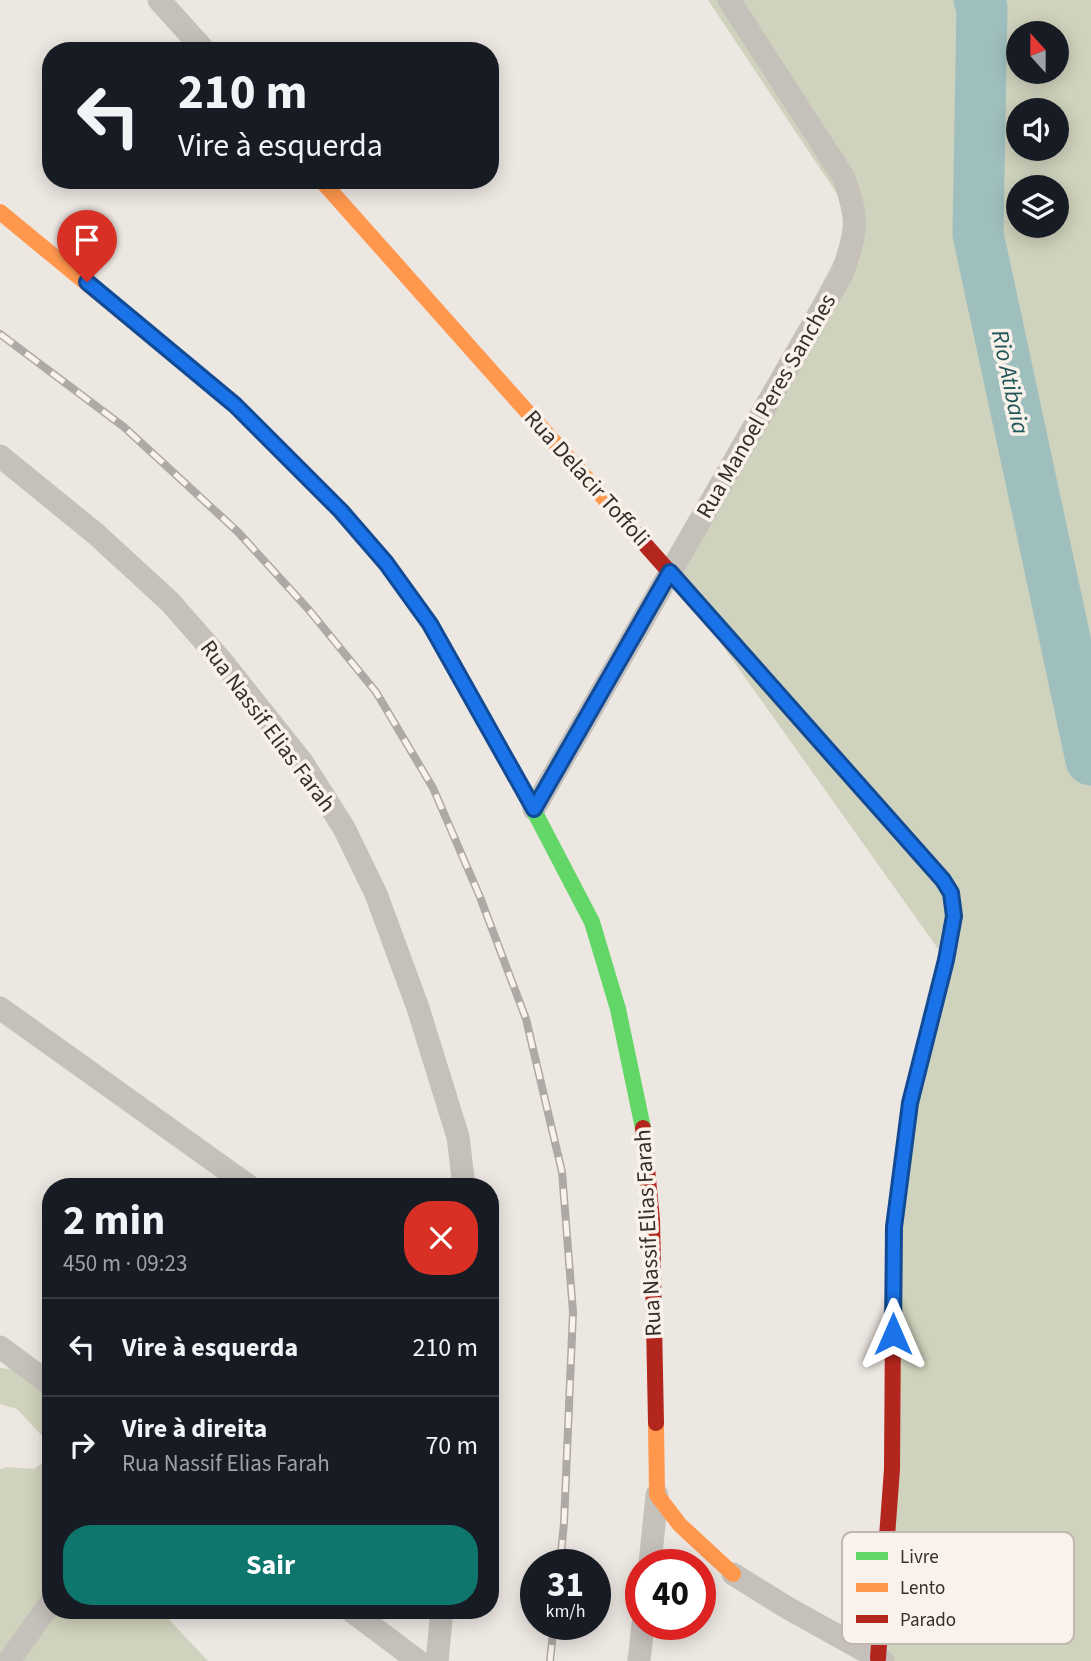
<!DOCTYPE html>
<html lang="pt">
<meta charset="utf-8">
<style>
:root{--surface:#171b24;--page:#242831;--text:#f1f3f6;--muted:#9ea1a6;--line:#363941;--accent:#0f766e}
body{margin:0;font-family:"Source Sans 3",sans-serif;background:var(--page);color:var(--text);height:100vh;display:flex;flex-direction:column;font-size:26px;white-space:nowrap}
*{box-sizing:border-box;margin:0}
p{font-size:23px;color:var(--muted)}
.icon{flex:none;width:38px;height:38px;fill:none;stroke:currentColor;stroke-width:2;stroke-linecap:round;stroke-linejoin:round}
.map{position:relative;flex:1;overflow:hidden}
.details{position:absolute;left:42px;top:1178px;width:457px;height:441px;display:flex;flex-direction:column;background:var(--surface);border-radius:28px;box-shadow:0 4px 18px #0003}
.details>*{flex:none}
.guide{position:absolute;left:42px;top:42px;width:457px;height:147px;border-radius:28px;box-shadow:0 4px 18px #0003;background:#171b24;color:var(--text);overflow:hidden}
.needle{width:46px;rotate:339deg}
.tools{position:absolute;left:1006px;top:21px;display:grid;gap:14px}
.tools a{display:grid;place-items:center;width:63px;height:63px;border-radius:50%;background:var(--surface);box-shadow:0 4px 18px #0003;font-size:35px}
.speed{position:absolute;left:520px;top:1549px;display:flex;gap:14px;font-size:35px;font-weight:700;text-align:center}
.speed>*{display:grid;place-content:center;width:91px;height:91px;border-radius:50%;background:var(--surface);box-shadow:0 4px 18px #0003;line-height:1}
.speed small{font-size:18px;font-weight:400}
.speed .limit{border:10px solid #d22;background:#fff;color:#111}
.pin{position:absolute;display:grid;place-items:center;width:60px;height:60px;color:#fff;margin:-72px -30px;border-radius:50% 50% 50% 0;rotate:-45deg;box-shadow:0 0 7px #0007}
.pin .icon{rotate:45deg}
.me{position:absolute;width:77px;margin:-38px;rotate:0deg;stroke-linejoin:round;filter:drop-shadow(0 0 5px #0008)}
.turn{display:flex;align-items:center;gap:24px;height:147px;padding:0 21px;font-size:32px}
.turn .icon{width:91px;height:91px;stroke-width:2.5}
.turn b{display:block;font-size:49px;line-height:60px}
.round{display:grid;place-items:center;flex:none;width:74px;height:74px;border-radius:28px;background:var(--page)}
.summary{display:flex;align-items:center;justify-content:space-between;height:119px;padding:0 21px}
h1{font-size:42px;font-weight:700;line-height:52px}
.primary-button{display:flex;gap:14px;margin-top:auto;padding:14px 21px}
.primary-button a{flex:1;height:80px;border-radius:28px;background:var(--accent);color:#fff;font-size:28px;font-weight:700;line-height:80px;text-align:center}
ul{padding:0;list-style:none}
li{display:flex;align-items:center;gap:21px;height:98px;padding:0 21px;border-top:2px solid var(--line)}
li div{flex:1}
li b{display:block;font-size:26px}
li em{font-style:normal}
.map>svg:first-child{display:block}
.green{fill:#cfd2bc;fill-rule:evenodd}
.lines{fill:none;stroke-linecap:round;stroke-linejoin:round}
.river{stroke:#9fbfbe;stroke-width:51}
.street{stroke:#c6c0bb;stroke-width:23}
.fast{stroke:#63d668;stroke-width:16}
.slow{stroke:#ff974d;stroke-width:16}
.jam{stroke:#b3261e;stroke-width:16}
.rail-casing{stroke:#aea9a5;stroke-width:8}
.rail{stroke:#f9f2ea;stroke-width:5;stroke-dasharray:16;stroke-linecap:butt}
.route-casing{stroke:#114b97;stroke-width:18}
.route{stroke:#1a73e8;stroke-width:12}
.labels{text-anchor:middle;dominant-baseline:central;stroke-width:7;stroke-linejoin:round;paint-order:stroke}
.street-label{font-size:23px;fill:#372d29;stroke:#f9f2ea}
.water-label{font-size:24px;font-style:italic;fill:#1f5658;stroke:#f9f2ea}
.key{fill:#f9f2ea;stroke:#bfb7b0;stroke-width:2}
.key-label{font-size:19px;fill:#372d29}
</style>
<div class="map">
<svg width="1091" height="1661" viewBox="0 0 1091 1661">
<rect width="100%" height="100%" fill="#ede7e2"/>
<g class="green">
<path d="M708,0H1091V1661H883L898,1192L946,960L670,572L855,221ZM1018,33H1057V72H1018ZM1018,110H1057V149H1018ZM1018,187H1057V226H1018Z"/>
<polygon points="51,1364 51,1610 160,1610 208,1661 0,1661 0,1469 7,1467 34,1469 47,1459 45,1439 17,1409 0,1404 0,1368 39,1373"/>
</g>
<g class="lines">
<polyline class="river" points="979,0 982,7 978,234 1091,760"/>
<g class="street">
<polyline points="159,0 205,51"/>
<polyline points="0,456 96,534 170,602 220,659 302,762 344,828 376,894 418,1008 458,1137 464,1186"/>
<path d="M534,809L842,274C857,231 859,221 844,178L729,0"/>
<polyline points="0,1008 249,1186"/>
<polyline points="0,1347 51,1385"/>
<polyline points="650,1564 657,1495"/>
<polyline points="733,1574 786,1607 883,1661"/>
<polyline points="350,1610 418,1661"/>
<polyline points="9,1661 51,1602"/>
<polyline points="437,1661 442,1610"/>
<polyline points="639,1661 643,1624"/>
</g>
<g class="fast">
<polyline points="522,788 592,922 618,1009 643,1128"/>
<polyline points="873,802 943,880 951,893 954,916 946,960 910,1103 894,1227 893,1320"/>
</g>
<g class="slow">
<polyline points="321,180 627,524"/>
<polyline points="0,212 235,405 313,483"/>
<polyline points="656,1423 657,1495 680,1525 733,1574"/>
</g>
<g class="jam">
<polyline points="313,483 341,511 386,563 430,624 522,788"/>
<polyline points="627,524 873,802"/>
<polyline points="643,1128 652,1220 656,1423"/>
<polyline points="878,1658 892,1469 893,1320"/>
</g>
<defs>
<g id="rail">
<polyline points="0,334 124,427 238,532 309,610 376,692 433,788 480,897 526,1019 562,1172 573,1312 564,1523 560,1564"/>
<polyline points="550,1661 554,1624"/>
</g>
</defs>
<use href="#rail" class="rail-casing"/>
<use href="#rail" class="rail"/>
</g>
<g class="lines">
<defs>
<polyline id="route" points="87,282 235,405 341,511 386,563 430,624 534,809 670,572 943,880 951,893 954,916 946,960 910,1103 894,1227 893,1334"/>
</defs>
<use href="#route" class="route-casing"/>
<use href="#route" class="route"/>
</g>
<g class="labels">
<g class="street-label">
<text transform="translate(766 406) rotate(-60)">Rua Manoel Peres Sanches</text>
<text transform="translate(587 478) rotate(48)">Rua Delacir Toffoli</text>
<text transform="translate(268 726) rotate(53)">Rua Nassif Elias Farah</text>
<text transform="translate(648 1233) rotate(-93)">Rua Nassif Elias Farah</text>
</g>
<g class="water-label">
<text transform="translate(1010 382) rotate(78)">Rio Atibaia</text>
</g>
</g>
<rect x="842" y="1532" width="232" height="112" rx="10" class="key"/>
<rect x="856" y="1552" width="32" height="8" fill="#63d668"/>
<rect x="856" y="1583" width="32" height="9" fill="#ff974d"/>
<rect x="856" y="1615" width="32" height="8" fill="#b3261e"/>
<g class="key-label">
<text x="900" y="1563">Livre</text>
<text x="900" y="1594">Lento</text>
<text x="900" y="1626">Parado</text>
</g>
</svg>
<div class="tools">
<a><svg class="needle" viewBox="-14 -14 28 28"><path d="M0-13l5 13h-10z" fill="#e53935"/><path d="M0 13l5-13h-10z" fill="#9ea1a6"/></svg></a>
<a><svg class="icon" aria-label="sound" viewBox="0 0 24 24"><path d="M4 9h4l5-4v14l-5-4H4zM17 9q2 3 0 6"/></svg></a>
<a><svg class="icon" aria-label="layers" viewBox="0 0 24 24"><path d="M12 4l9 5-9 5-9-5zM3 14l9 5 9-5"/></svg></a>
</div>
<div class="speed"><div>31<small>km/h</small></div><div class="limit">40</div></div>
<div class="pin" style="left:87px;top:282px;background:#d93025"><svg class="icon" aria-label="arrive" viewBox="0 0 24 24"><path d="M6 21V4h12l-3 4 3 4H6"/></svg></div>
<svg class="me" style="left:893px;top:1334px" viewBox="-20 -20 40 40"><path d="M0-17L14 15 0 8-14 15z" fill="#1a73e8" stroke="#fff" stroke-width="4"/></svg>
<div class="guide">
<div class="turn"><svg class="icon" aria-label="left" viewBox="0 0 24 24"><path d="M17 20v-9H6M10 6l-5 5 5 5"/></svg><div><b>210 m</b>Vire à esquerda</div></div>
</div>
<section class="details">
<div class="summary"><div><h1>2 min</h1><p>450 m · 09:23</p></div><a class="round" style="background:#d93025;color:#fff"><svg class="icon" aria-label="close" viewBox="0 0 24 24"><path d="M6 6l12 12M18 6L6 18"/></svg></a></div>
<ul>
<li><svg class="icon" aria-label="left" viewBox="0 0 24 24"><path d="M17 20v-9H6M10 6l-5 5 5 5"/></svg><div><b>Vire à esquerda</b></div><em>210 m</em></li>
<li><svg class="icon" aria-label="right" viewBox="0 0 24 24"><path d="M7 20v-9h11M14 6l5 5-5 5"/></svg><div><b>Vire à direita</b><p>Rua Nassif Elias Farah</p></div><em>70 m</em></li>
</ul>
<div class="primary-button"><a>Sair</a></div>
</section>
</div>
